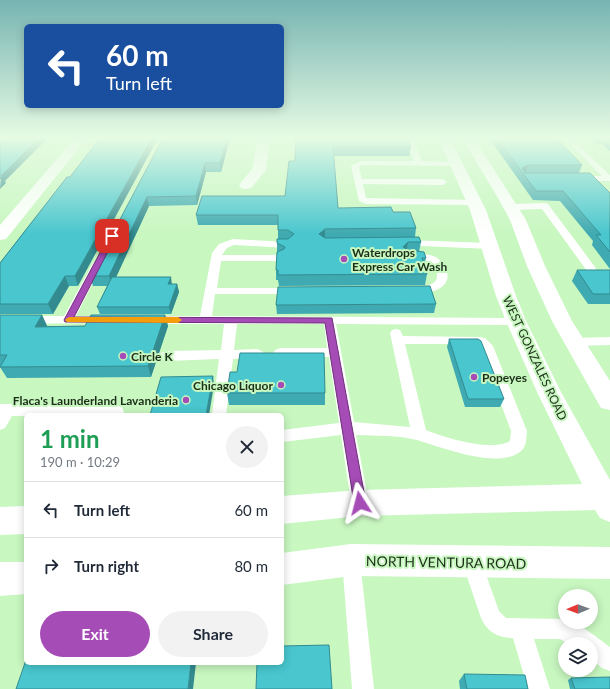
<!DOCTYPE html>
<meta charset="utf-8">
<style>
:root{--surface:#fff;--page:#f2f2f3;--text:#1f2937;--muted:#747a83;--line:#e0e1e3;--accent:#a64cb7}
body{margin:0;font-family:Lato,sans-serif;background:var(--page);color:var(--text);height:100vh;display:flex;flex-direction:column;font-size:15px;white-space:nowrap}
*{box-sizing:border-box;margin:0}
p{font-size:13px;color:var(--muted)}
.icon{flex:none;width:22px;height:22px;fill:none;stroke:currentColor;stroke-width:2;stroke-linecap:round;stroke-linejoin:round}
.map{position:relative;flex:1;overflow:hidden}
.side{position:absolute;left:24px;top:413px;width:260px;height:252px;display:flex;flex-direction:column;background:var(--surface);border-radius:6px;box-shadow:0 2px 10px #0003}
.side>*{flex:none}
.top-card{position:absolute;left:24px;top:24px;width:260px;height:84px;border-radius:6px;box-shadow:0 2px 10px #0003;background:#1a4fa0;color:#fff;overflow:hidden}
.needle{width:26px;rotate:269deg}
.controls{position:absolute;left:558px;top:589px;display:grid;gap:8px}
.controls a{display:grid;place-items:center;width:40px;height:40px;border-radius:50%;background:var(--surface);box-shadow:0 2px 10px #0003;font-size:20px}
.pin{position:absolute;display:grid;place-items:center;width:34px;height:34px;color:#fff;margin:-17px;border-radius:8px;box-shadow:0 2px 6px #0006}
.me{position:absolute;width:44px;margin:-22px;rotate:351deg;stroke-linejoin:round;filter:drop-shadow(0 0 3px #0008)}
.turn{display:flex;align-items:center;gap:14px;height:84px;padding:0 16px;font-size:18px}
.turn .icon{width:52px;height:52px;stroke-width:2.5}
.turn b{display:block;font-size:28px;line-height:34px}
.round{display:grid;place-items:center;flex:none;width:42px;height:42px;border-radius:21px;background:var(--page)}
.headline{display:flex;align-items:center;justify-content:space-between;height:68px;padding:0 16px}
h1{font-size:24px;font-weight:700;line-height:30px;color:#1e9e55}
.button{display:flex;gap:8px;margin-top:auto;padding:8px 16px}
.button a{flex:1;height:46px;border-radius:24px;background:var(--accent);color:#fff;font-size:16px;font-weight:700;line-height:46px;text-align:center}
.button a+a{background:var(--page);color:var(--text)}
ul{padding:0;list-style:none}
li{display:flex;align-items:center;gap:12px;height:56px;padding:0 16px;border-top:1px solid var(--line)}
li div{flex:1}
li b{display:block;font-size:15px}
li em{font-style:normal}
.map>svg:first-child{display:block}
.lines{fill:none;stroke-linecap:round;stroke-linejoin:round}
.lane{fill:#fff;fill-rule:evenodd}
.street{fill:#fff;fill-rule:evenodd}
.secondary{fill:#fff;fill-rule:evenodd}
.wall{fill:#3faab1}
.shaded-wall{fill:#338b90}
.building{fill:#49c6ce;stroke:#338b90}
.route{fill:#a64cb7;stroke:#6c3177}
.slow{fill:#f59e0b}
.poi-dot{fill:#a64cb7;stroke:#c8f7c0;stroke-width:1.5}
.labels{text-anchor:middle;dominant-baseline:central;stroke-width:4;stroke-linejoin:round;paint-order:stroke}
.poi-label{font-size:12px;font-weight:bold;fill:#1c2e19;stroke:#c8f7c0;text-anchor:start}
.street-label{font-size:12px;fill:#1c2e19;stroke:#c8f7c0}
.near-street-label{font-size:14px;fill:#1c2e19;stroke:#c8f7c0}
</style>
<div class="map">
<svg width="610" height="689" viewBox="0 0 610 689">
<rect width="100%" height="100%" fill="#c8f7c0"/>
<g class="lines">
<g class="lane">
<polygon points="405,138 412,138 422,161 456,162 460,164 456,166 362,165 359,167 362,179 443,179 447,182 443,185 363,184 366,198 475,200 480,203 478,205 366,204 359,201 351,166 360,161 414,161"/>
<polygon points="564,138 571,138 610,175 610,181 575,181 574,179 578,176 602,176"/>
<polygon points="545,203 548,204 595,267 596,269 595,271 587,271 542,209 511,210 506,207 511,204"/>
<path d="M233,239L288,242L293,245L288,248L234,245L227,248L222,255H279L284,258L279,261H221L217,288H294L298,289L300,291L298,293L294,294H215L212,316L520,318L522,321L520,324L516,325L336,324L354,422L410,427L390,333L392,330L396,329L400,330L403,336L480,337L485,338L493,346L527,431C526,436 527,444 523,449C503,472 441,447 417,440C398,435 376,436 356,435L369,503L366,509L360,511L354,509L351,503L341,435L282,442V430L339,423L329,357L280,358L275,356L273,353L275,350L280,348H327L324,324H237L234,350L257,349L262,351L264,354L262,357L233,359L226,415H212L219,359L166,361L161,359L159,356L161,353L166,351L221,350L224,324H149L145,323L143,320L145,317L149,316H200L212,253L219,244ZM405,344H473L480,348L511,431L510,441C493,452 444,438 426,430Z"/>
<polygon points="404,240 490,243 495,246 490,249 400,245 399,243 400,241"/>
<path d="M408,254C417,254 427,253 436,257C440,260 444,264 446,269C455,290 424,296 410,292L408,290L410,288C420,285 442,289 436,270C434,266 431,262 427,261C419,259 412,261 404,259L403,257L404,255Z"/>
<polygon points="98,260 103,263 76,316 106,316 110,317 112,320 110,323 0,324 0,316 64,316 93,263"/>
<polygon points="610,337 610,345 575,346 570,345 569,342 570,339 575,338"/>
<polygon points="111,403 122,407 125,415 12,416 5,428 0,430 0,404"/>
<polygon points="351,551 358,553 360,560 374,689 352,689 342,560 344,553"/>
<path d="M472,552L479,555L499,611L506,618L562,619L565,620V622C579,622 599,639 610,647V671L602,668L591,659V644H568L560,639H534L550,689H528L513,638C498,638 487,632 481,618L462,562L465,555Z"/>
</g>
<g class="street">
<polygon points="75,138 87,138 6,239 0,240 0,225"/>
<polygon points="258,138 270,138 266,170 251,188 246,189 241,188 239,185 252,169"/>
</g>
<g class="secondary">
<polygon points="438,138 450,138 486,210 516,296 526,321 561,392 610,480 610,522 600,518 595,510 360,516 282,524 282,496 360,490 582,484 537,392 506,321 496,296 470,210"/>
<polygon points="462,138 474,138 526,220 545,266 572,321 610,381 610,410 601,408 552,321 527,266 510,220 498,198"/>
<polygon points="26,506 26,534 0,535 0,507"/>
<polygon points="351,544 610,547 610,579 351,576 282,585 282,553"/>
<polygon points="0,562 26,562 26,594 0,596"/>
</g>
</g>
<g class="wall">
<polygon points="163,138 230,138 221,172 206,172 197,205 149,206 116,277 172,284 177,284 179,292 171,314 100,314 97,307 107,286 93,286 90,276"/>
<polygon points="296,138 411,147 409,156 334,156 338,208 393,212 416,228 415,237 421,242 419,252 426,258 424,266 427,274 425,285 279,286 278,280 276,280 276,270 277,252 277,243 278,239 278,225 198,225 196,215 285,196 295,161"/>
<polygon points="489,138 550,138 555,143 582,165 579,173 610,193 610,269 592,245 593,241 560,201 533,200"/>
<polygon points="590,138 610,138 610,151 602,144 597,144"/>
<polygon points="67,177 78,286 69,286 53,314 0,314 0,263"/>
<polygon points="577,270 610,270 610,304 588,304 572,281"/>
<polygon points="436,304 434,313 277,314 276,305"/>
<polygon points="0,315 42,315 47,326 85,326 165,315 168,326 151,377 7,378 0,367 1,366 0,366"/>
<polygon points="449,339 504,399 500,407 465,407 447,347"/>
<polygon points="227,393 325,393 325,405 229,405"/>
<polygon points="464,674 528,689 460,689 459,681"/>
<polygon points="571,678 610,689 570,689 568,680"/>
</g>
<g class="shaded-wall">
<polygon points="39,138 48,138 5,181 6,183 0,189 1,176"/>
<polygon points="152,138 158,138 78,286 75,276"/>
<polygon points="227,138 230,138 221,172 220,163"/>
<polygon points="205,163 206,172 197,205 196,196"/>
<polygon points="528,165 525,174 522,168"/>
<polygon points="147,197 149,206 112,286 109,276"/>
<polygon points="325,229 325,240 319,234"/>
<polygon points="408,242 406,253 403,247"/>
<polygon points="65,276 69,286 53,314 48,304"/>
<polygon points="171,277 172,285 168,284"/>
<polygon points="177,284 179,292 171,314 169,307"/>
<polygon points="42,315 47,326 41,337 35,327"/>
<polygon points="165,315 168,326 151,377 148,366"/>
<polygon points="213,376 214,385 209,415 206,415"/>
<polygon points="191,663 196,663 193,689 188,689"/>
</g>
<g class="building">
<polygon points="0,138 39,138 1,176 3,176 0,179"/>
<polygon points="100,138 152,138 75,276 65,276 48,304 0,304 0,263 67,177 70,177"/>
<polygon points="163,138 227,138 220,163 205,163 196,196 147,197 109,276 90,276"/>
<polygon points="296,138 407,138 411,147 333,147 338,208 391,207 393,212 410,212 416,228 325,229 319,234 325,238 419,237 421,242 408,242 403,247 408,250 424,252 426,258 422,258 427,274 278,275 278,270 276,270 277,252 284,249 285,247 277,243 277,239 288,239 294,234 288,230 278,230 278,215 196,215 202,196 285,196 289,161 295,161"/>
<polygon points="497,138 550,138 555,143 558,140 582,165 528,165 522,168 525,173 590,173 610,193 610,252 596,235 601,235 563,191 536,191"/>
<polygon points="577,270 610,270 610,294 593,294"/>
<polygon points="112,277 171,277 168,284 177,284 169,307 97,307"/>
<polygon points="430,286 436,304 276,305 278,287"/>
<polygon points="0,315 42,315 35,327 85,326 91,315 165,315 148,366 0,367 7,355 0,355"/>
<polygon points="449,339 478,339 481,341 504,399 468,399"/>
<polygon points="240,353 324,353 325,393 227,393 230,372 237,372"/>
<polygon points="213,376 206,415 150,415 161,377"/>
<polygon points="329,645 332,689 256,689 257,663 282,663 282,646"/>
<polygon points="26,660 26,663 191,663 188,689 16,689"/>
<polygon points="464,674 525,675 528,689 467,689"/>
<polygon points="610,677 610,689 575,689 571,678"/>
</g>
<linearGradient id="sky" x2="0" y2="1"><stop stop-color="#77b4b2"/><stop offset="0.59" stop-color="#e6fbe3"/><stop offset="1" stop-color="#e6fbe3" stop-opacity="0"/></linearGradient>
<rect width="610" height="234" fill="url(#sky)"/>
<polygon class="route" points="110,234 116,236 74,317 332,318 366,503 364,507 360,508 355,507 354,503 325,323 65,322 64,320"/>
<polygon class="slow" points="70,317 178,317 182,320 178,323 67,322 65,320 67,318"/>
<g class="poi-dot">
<circle cx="344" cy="259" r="4"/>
<circle cx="123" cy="356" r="4"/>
<circle cx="474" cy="377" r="4"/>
<circle cx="281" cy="385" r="4"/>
<circle cx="186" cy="400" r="4"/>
</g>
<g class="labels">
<g class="poi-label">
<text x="352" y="252">Waterdrops<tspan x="352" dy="14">Express Car Wash</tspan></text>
<text x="131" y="356">Circle K</text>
<text x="482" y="377">Popeyes</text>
<text x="273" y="385" text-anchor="end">Chicago Liquor</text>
<text x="178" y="400" text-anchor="end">Flaca's Launderland Lavanderia</text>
</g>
<g class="street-label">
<text transform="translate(535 358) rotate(65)">WEST GONZALES ROAD</text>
</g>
<g class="near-street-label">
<text transform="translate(446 562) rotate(1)">NORTH VENTURA ROAD</text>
</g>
</g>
</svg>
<div class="controls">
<a><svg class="needle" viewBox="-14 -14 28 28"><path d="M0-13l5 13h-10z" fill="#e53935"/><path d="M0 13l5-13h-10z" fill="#747a83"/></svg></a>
<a><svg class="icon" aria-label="layers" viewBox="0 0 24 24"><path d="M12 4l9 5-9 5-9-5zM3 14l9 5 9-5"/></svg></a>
</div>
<div class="pin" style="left:112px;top:236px;background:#d93025"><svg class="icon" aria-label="arrive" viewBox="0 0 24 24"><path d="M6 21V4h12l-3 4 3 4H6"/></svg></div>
<svg class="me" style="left:360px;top:503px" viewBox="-20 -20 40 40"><path d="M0-17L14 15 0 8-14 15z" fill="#a64cb7" stroke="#fff" stroke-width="4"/></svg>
<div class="top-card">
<div class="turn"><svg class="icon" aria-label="left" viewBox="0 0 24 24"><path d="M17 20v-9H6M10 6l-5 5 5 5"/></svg><div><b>60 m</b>Turn left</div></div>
</div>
<section class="side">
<div class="headline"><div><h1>1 min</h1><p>190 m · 10:29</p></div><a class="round"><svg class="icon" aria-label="close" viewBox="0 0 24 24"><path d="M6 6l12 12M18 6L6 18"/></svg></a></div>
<ul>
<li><svg class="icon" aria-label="left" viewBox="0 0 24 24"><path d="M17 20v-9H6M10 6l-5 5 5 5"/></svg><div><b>Turn left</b></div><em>60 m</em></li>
<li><svg class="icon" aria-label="right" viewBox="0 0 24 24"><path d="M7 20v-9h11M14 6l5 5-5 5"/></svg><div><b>Turn right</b></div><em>80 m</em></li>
</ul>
<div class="button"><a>Exit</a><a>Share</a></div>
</section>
</div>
